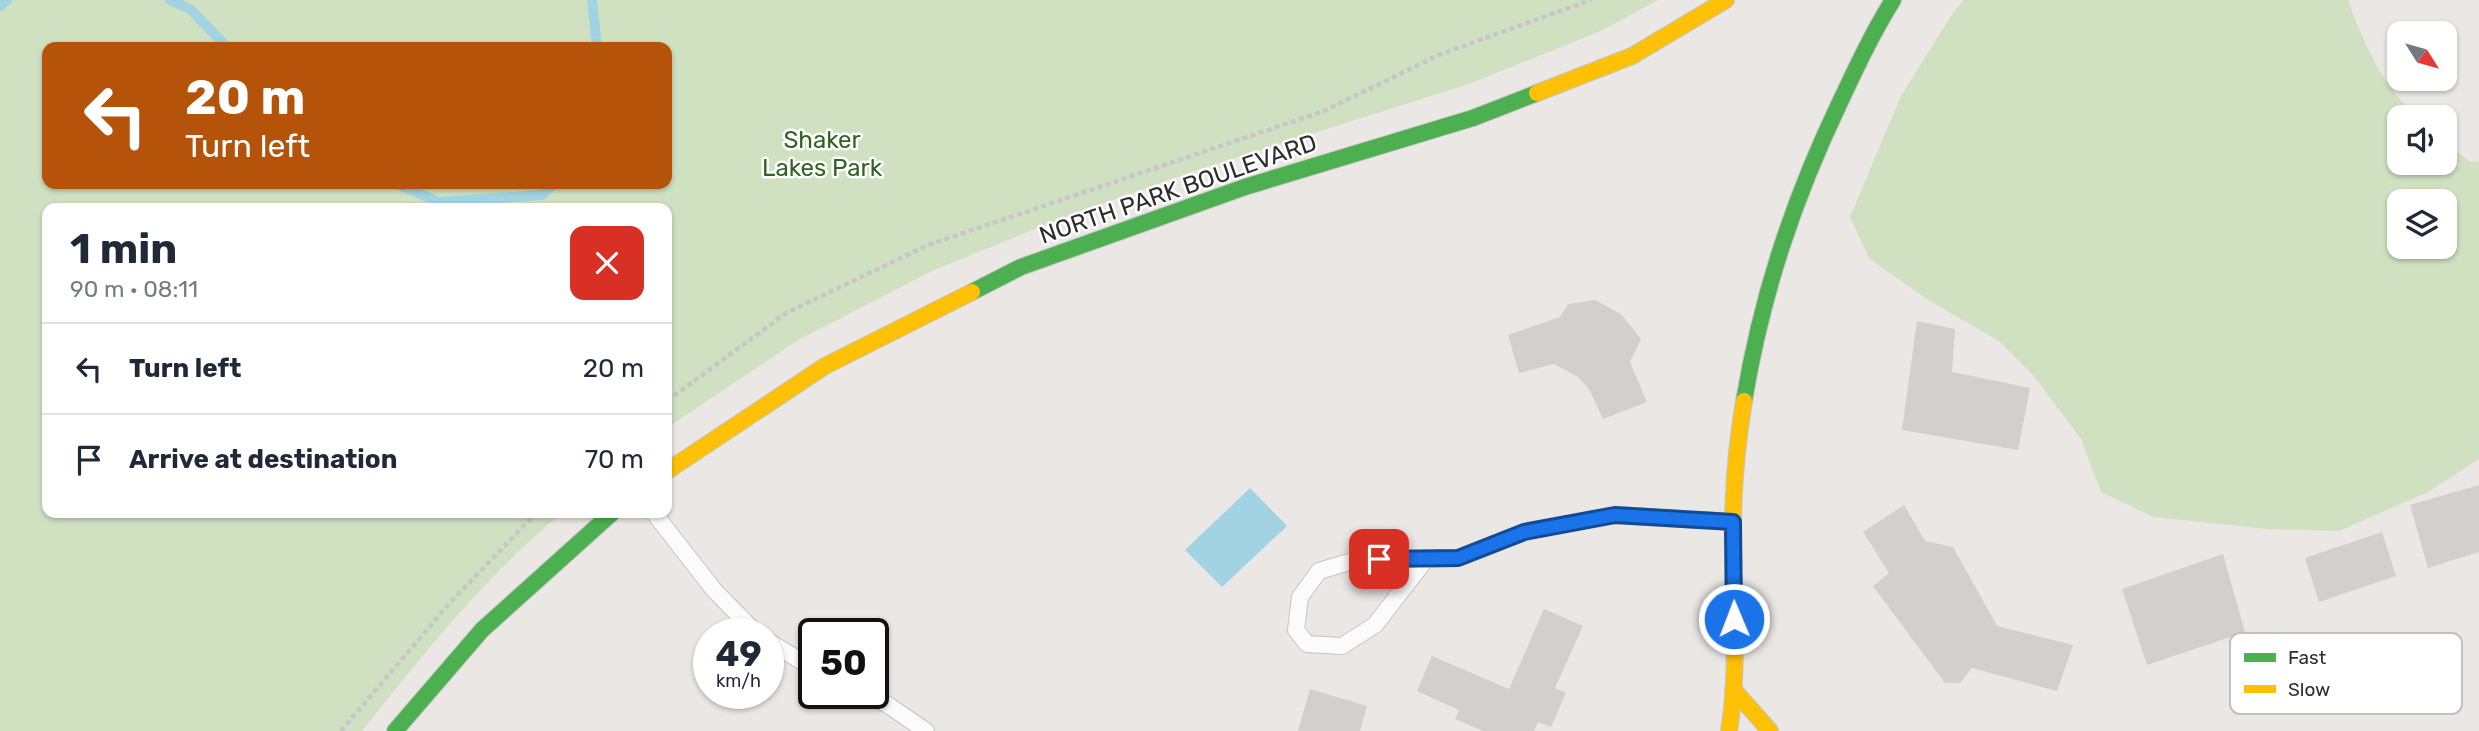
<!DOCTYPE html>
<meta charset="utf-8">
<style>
:root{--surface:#fff;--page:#f6f6f7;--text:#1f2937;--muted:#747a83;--line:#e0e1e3}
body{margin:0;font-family:Rubik,sans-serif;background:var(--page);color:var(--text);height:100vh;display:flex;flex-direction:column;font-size:26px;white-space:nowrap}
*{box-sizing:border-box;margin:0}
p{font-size:23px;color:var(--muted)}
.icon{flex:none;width:38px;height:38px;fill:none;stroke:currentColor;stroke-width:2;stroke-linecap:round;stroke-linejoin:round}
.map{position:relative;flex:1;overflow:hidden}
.sheet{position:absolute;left:42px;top:203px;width:630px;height:315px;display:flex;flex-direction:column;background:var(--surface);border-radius:14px;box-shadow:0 2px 5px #0004}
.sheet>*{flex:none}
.top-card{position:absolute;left:42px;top:42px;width:630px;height:147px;border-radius:14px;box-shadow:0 2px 5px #0004;background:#b45309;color:#fff;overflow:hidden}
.needle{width:46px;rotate:127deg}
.tools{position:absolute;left:2387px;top:21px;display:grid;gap:14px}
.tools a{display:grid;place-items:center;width:70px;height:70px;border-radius:14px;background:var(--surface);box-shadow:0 2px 5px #0004;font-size:35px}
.speed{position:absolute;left:693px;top:618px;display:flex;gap:14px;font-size:35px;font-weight:700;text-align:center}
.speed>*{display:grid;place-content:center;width:91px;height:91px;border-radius:50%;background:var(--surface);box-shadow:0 2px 5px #0004;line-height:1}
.speed small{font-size:18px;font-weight:400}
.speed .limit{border:4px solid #111;border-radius:10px;background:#fff;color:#111}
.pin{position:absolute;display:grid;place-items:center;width:60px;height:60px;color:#fff;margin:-30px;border-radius:14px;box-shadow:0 4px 10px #0006}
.me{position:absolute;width:77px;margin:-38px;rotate:359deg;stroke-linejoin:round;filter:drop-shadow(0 0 5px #0008)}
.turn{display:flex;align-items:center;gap:24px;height:147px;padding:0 28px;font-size:32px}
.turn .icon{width:91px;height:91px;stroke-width:2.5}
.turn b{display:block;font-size:49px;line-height:60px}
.round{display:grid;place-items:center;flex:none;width:74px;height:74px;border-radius:14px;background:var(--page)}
.overview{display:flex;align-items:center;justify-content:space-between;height:119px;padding:0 28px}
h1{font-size:42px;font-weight:700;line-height:52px}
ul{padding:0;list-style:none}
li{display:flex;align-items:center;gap:21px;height:91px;padding:0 28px;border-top:2px solid var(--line)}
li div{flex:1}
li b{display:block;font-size:26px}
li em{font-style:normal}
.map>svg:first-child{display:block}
.green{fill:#cfe1c1;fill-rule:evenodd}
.water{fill:#a1d3e2}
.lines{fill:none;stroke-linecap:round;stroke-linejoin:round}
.stream{stroke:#a1d3e2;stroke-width:10}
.building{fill:#d2cfcd}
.lane-casing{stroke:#c5c4c4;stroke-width:18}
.fast-casing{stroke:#c5c4c4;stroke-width:18}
.slow-casing{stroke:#c5c4c4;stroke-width:18}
.path{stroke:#c7c7c7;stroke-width:4.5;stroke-dasharray:5 3.5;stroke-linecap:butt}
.lane{stroke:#fcfbfb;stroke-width:16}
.fast{stroke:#4caf50;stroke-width:16}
.slow{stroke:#ffc107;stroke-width:16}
.route-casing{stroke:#114b97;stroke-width:18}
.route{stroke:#1a73e8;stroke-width:12}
.labels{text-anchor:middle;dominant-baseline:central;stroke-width:5;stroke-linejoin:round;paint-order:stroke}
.park-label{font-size:24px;fill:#336324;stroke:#fff}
.street-label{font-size:24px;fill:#2d2d2d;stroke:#fff}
.key{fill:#fff;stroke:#c0c0c0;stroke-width:2}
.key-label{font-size:19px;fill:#2d2d2d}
</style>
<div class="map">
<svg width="2479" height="731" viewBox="0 0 2479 731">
<rect width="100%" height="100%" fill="#eae7e4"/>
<g class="green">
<path d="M0,0H1658L1601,31L1469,84L1197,170L1060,219L934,270L798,340L667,428V208H47V513H562C488,573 421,656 362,731H0ZM47,47H667V184H47Z"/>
<path d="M1964,0H2348C2363,42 2383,88 2418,117H2399V163H2445V141L2470,162L2479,161V459L2428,492L2339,531L2268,529L2154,517L2101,492L2081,439L2034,376L1999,341L1925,298L1869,258L1850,217L1901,96L1954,11ZM2399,201H2445V247H2399Z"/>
</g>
<polygon class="water" points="1250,488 1287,526 1222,587 1185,550"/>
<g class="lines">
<g class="stream">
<polyline points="170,0 190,9 227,47"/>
<polyline points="592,0 597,47"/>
<polyline points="0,6 7,0"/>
<polyline points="397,184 439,202 542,195 554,184"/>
</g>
</g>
<g class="building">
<polygon points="1595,300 1621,314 1641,339 1630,362 1647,402 1603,419 1589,389 1578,377 1554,364 1519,373 1508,335 1560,317 1568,304"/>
<polygon points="1917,321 1955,329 1952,372 2030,388 2018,450 1902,430"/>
<polygon points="2479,485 2479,552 2428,568 2410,505"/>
<polygon points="1904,505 1925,541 1953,547 1997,626 2073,645 2057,691 1972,668 1960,683 1945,683 1873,586 1889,573 1863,532"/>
<polygon points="2382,532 2396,576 2319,602 2305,558"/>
<polygon points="2223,554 2245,632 2147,665 2122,589"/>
<polygon points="1544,609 1583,626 1555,688 1566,693 1551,727 1538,722 1534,731 1483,731 1455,719 1459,710 1417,691 1432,656 1509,689"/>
<polygon points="1310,689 1367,706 1360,731 1298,731"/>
</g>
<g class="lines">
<defs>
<g id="lane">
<polyline points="654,513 714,590 757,634"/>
<polyline points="1426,559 1375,625 1342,646 1307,644 1296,630 1300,597 1319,571 1356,560 1458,558 1524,532 1615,515 1733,522"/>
<polyline points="768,641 814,669"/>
<polyline points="864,693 888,705 926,731"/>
</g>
<g id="fast">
<polyline points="972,292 1021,267 1245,187 1473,118 1537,93"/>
<path d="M1744,401C1762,293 1794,198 1841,100C1857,66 1873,32 1893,0"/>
<polyline points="395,731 482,630 612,513"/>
</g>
<g id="slow">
<polyline points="1537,93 1632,56 1726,0"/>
<polyline points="667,471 825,366 972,292"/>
<polyline points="1733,689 1770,731"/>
<path d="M1729,731C1739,670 1733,611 1733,550C1732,500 1736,449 1744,401"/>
</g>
</defs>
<use href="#lane" class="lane-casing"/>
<use href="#fast" class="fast-casing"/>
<use href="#slow" class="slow-casing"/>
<g class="path">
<polyline points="667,401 786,313 928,245 1324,111 1441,54 1591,0"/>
<polyline points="341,731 448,605 536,513"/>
</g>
<use href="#lane" class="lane"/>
<use href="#fast" class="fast"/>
<use href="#slow" class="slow"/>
</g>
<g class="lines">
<defs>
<polyline id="route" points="1379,559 1458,558 1524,532 1615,515 1733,522 1734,619"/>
</defs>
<use href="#route" class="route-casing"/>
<use href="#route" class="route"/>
</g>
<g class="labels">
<g class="park-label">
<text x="822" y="140">Shaker<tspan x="822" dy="28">Lakes Park</tspan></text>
</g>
<g class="street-label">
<text transform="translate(1178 189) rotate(-19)">NORTH PARK BOULEVARD</text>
</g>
</g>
<rect x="2230" y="633" width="232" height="81" rx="10" class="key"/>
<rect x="2244" y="653" width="32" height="9" fill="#4caf50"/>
<rect x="2244" y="685" width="32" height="8" fill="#ffc107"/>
<g class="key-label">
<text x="2288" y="664">Fast</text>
<text x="2288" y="696">Slow</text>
</g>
</svg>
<div class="tools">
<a><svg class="needle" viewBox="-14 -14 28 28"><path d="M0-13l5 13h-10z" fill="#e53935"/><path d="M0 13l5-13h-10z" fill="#747a83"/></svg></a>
<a><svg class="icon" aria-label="sound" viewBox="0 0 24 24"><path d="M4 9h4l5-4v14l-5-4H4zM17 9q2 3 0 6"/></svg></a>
<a><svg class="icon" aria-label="layers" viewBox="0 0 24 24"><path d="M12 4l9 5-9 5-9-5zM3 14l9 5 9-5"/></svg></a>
</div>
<div class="speed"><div>49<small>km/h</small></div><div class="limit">50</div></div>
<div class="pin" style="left:1379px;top:559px;background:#d93025"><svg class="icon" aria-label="arrive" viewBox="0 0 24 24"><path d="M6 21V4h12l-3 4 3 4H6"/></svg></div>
<svg class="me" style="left:1734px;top:619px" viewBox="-20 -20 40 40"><circle r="17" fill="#1a73e8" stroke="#fff" stroke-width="3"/><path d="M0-11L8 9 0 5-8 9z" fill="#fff"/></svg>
<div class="top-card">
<div class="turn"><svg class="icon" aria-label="left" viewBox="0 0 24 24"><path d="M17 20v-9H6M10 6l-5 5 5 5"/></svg><div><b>20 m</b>Turn left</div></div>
</div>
<section class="sheet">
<div class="overview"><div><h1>1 min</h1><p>90 m · 08:11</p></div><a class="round" style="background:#d93025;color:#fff"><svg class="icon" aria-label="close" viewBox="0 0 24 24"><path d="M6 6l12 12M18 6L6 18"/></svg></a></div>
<ul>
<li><svg class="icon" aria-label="left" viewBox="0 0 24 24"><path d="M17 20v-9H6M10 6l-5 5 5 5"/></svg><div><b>Turn left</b></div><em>20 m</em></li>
<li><svg class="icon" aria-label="arrive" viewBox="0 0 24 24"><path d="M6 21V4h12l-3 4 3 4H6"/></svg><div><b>Arrive at destination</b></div><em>70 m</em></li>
</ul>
</section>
</div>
